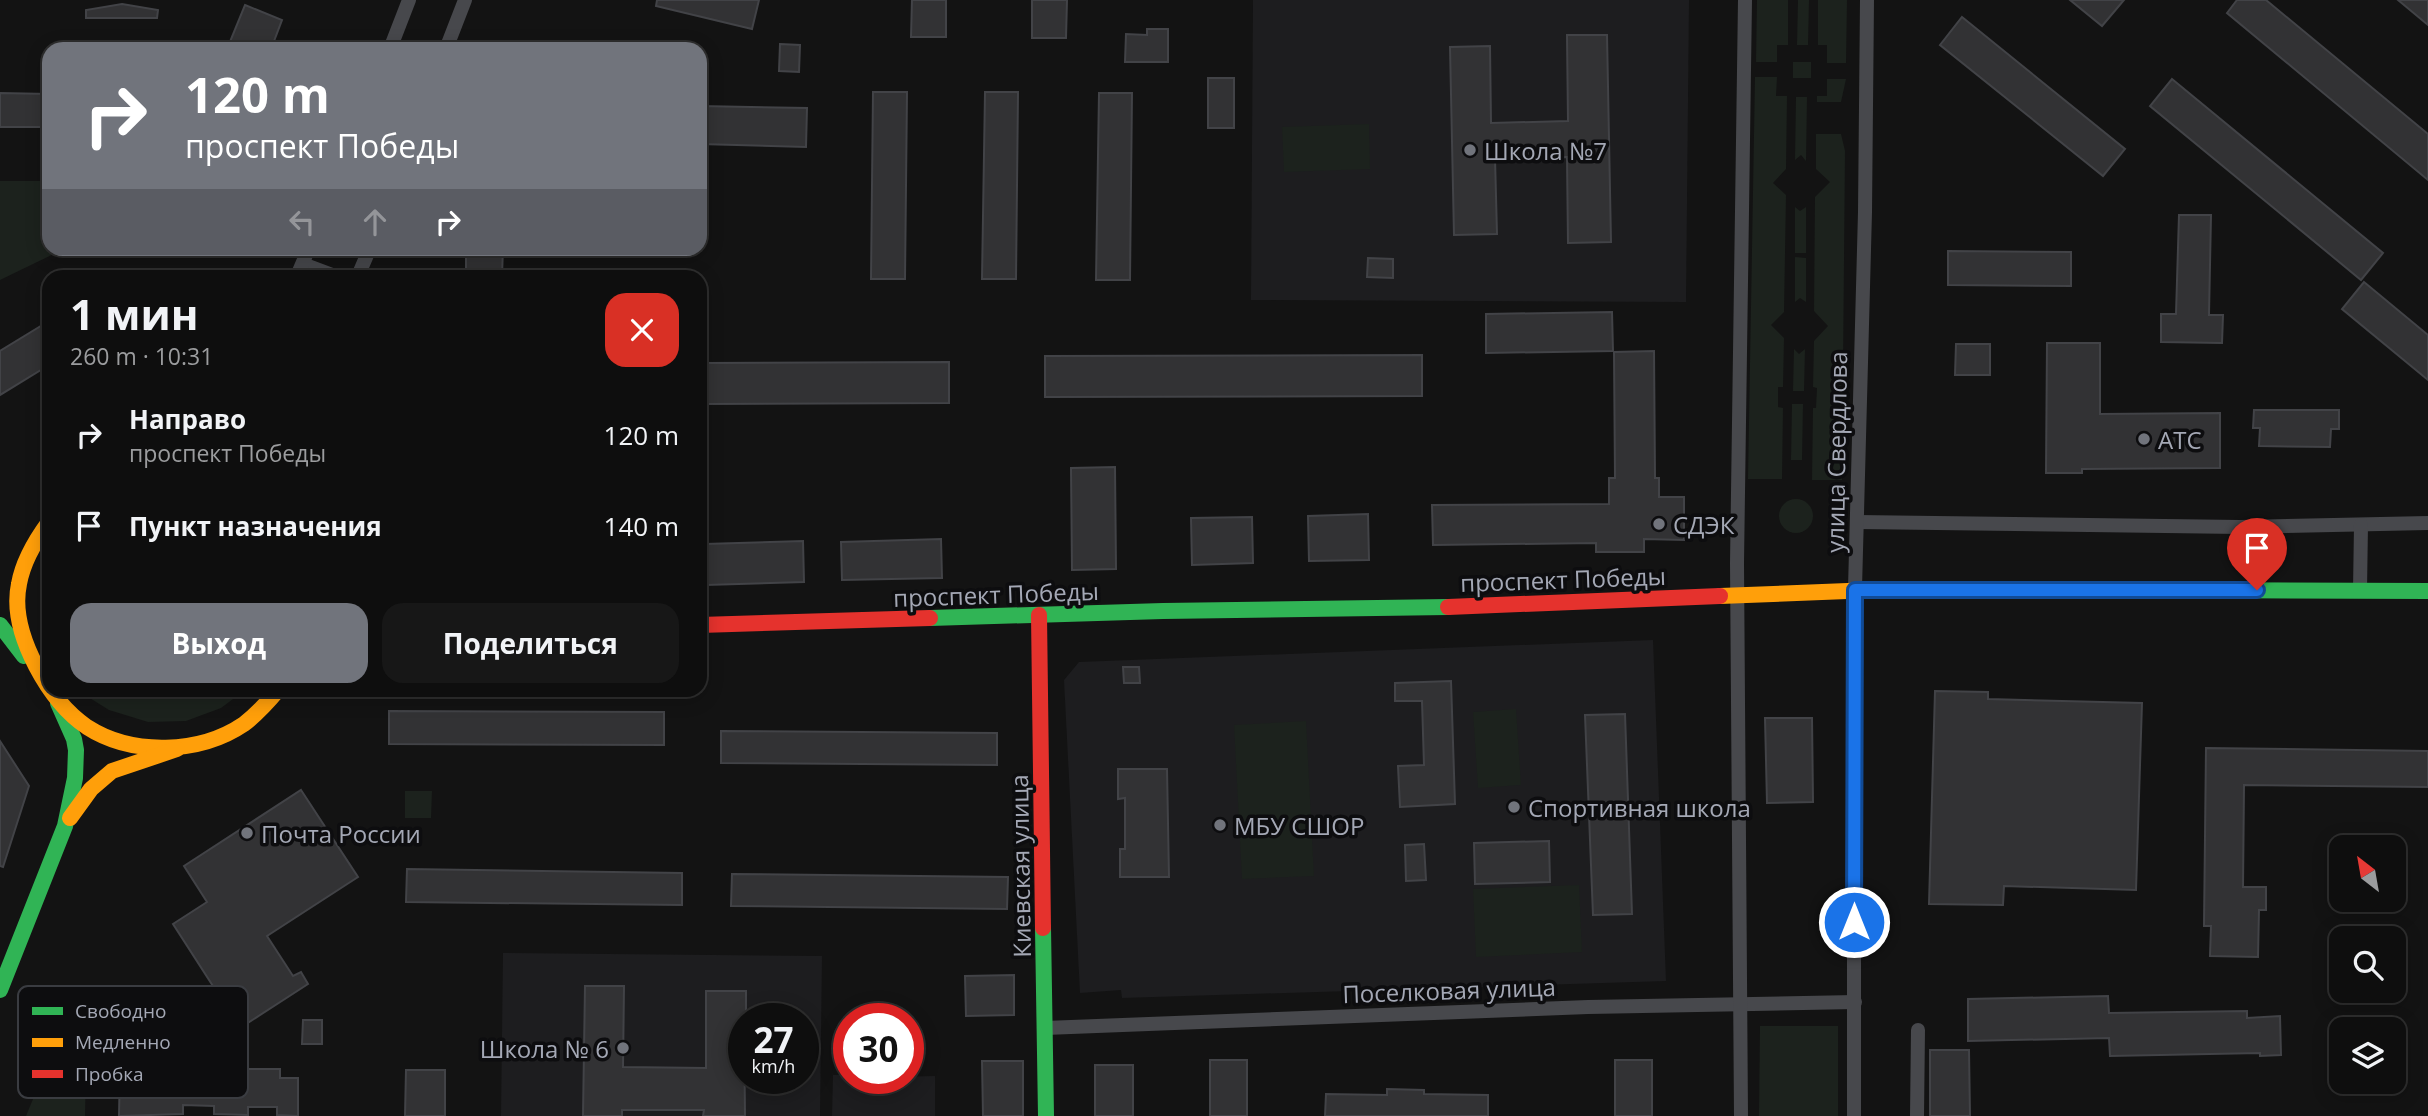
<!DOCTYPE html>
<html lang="ru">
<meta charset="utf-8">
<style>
:root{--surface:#0e0e0e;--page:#171717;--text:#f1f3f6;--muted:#9b9c9e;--line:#2e2e2e;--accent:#71747c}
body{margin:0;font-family:"Open Sans",sans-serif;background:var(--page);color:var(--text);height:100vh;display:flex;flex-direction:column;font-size:26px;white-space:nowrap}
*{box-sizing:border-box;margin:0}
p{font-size:23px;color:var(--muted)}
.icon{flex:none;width:38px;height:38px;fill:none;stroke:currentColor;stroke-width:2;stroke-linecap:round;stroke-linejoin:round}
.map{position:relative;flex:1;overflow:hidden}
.side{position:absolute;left:42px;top:270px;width:665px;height:427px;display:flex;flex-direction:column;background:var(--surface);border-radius:21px;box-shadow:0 4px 18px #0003,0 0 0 2px var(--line)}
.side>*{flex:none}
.hud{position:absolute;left:42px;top:42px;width:665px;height:214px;border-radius:21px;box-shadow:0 4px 18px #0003,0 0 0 2px var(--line);background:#71747c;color:#fff;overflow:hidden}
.needle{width:46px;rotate:329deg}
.fabs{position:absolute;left:2329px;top:835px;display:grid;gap:14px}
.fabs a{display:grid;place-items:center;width:77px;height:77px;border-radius:14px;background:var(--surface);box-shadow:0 4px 18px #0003,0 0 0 2px var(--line);font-size:35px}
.speed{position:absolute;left:728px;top:1003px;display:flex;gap:14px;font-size:35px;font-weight:700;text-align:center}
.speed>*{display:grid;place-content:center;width:91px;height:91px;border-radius:50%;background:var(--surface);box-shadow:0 4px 18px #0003,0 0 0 2px var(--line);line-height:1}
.speed small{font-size:18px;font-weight:400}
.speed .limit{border:10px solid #d22;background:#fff;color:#111}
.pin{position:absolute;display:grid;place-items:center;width:60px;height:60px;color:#fff;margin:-72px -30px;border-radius:50% 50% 50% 0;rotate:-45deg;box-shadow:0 0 7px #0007}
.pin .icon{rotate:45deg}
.me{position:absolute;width:77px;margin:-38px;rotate:0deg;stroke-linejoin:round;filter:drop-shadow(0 0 5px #0008)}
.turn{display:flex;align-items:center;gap:24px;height:147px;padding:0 28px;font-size:32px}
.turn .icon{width:91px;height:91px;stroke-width:2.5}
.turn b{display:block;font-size:49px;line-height:60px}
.lanes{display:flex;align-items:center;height:66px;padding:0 28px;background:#0003;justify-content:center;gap:35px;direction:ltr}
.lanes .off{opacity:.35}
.round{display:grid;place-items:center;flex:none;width:74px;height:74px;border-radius:21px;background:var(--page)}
.head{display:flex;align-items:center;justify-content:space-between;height:119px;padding:0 28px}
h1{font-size:42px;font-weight:700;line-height:52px}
.action{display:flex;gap:14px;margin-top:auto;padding:14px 28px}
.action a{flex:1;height:80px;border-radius:21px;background:var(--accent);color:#fff;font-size:28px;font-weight:700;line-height:80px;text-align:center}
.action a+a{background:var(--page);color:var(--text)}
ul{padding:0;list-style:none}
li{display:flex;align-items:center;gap:21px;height:91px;padding:0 28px}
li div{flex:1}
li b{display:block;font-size:26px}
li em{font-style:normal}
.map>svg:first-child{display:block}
.built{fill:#1d1d1f;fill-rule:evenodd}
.green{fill:#1c221d}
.building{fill:#323234;stroke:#424347;stroke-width:2}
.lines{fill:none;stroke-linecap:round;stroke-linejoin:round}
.street{stroke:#47484c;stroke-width:14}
.fast{stroke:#30b455;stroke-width:16}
.slow{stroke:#ff9f0a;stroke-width:16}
.jam{stroke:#e5322d;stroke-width:16}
.route-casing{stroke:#114b97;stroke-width:18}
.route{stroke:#1a73e8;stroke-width:12}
.poi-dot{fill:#71747c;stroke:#0d0d0f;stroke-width:2.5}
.labels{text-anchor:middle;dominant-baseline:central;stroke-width:7;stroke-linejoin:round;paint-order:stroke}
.poi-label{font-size:24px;fill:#a4a8b5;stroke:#0d0d0f;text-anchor:start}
.street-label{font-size:24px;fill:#a4a8b5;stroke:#0d0d0f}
.key{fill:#0d0d0f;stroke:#3a3c41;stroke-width:2}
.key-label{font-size:19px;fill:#a4a8b5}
</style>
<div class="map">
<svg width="2428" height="1116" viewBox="0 0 2428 1116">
<rect width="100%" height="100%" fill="#131313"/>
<g class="built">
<polygon points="1253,0 1689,0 1686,302 1251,300"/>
<polygon points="1653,640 1666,981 1122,998 1121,990 1080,993 1064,680 1079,662"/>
<path d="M503,953L822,956L820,1116H501ZM744,1018H803V1078H744Z"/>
<polygon points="833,1075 849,1075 849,1078 935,1076 935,1116 832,1116"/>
</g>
<g class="green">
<polygon points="1757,0 1788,0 1788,45 1777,45 1777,62 1756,62"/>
<polygon points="1798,0 1809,0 1808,45 1797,45"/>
<polygon points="1818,0 1847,0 1846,63 1827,63 1827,45 1818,45"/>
<rect x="1793" y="62" width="18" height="16"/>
<polygon points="1755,77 1777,77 1776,96 1787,96 1786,169 1773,183 1786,195 1784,312 1771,325 1784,338 1783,387 1778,387 1778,407 1783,408 1782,479 1748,479"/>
<polygon points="1827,79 1846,79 1841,102 1817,102 1817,96 1827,96"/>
<polygon points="1796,97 1807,97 1806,161 1801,155 1795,160"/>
<polygon points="1369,124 1370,169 1284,172 1282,127"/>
<polygon points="1816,134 1841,134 1845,151 1842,480 1812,480 1813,408 1816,408 1817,388 1813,387 1814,341 1828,326 1814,311 1815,197 1830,182 1816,169"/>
<polygon points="0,181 49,181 49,248 64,249 0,280"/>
<polygon points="1795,207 1800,211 1806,207 1806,253 1795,253"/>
<polygon points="1795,257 1806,258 1806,302 1800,298 1795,302"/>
<polygon points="1794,349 1799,354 1805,349 1804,391 1793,391"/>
<polygon points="1792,404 1803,404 1802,460 1791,460"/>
<circle cx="1796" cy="516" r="17"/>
<polygon points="49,564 49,654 40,610 46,569"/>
<polygon points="77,690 245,690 221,708 186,721 148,722 109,710"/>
<polygon points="1516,709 1521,785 1478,788 1473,712"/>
<polygon points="1306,721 1314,876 1242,879 1234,725"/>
<polygon points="405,791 432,791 431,818 405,818"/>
<polygon points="1579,885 1582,952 1476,957 1473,889"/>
<polygon points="66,1019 87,1019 85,1116 26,1116"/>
<polygon points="1760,1026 1838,1026 1838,1116 1759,1116"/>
</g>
<g class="building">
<polygon points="657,0 759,0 752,29 656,6"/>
<polygon points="912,0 946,0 946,37 911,37"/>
<polygon points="1032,0 1067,0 1066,38 1032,38"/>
<polygon points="2070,0 2124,0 2102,26"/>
<polygon points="2237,0 2266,0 2428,134 2428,180 2227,13"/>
<polygon points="2398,0 2428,0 2428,25"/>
<polygon points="122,4 158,10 157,18 86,18 86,10"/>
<polygon points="245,5 282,20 271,49 227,49"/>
<polygon points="1962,17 2125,149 2103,176 1940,45"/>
<polygon points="1147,29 1168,29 1168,62 1125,62 1126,34 1147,35"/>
<polygon points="1567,35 1607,35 1611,242 1568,243 1567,157 1495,158 1497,234 1454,235 1450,47 1490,46 1491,123 1568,121"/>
<polygon points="780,44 800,45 799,72 779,71"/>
<rect x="1208" y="78" width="26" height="50"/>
<polygon points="2172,79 2383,253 2361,280 2150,106"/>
<polygon points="873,92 907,92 905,279 871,279"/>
<polygon points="985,92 1018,92 1016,279 982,279"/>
<polygon points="0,93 49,94 49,127 0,127"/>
<polygon points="1099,93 1132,93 1130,280 1096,280"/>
<polygon points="700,106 807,108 806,147 700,144"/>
<polygon points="2179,215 2211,215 2209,315 2223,315 2222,343 2161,342 2161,314 2176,314"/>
<polygon points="466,248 503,248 502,276 466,276"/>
<polygon points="1948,251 2071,252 2071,286 1948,285"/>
<polygon points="1368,258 1393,259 1393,278 1367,277"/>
<polygon points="2364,282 2428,335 2428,380 2342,309"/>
<polygon points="1612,312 1613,351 1486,353 1486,314"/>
<polygon points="49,321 49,365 0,395 0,351"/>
<polygon points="2047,343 2100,343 2100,414 2220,413 2220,468 2082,469 2082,473 2046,473"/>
<polygon points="1956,344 1990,344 1990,375 1955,375"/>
<polygon points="1654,351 1655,478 1659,478 1659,497 1684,497 1684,540 1644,539 1644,552 1596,552 1596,543 1433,545 1432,505 1609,504 1609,478 1615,478 1614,352"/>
<polygon points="1422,355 1422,396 1045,397 1045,356"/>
<polygon points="949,362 949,403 700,404 700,363"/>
<polygon points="2254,410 2339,410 2339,429 2331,429 2330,447 2259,446 2260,428 2253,428"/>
<polygon points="1115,467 1116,569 1072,570 1071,468"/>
<polygon points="1368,514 1369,560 1309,561 1308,516"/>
<polygon points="1252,517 1253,563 1192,565 1191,518"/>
<polygon points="941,539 942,578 842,580 841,542"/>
<polygon points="803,541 804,582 706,585 705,544"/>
<polygon points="1123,667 1139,667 1140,683 1124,683"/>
<polygon points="1451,681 1455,804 1400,807 1398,766 1424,765 1422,701 1395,701 1395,683"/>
<polygon points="1935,691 1988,692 1988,699 2142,703 2136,890 2004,886 2003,905 1929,904"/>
<polygon points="389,711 664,712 664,745 389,744"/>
<polygon points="1625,714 1632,914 1593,915 1585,715"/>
<polygon points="1765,718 1812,718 1813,802 1767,803"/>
<polygon points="721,731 997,733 997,765 721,763"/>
<polygon points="0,741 29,786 3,867 0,866"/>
<polygon points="2206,748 2428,751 2428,787 2244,785 2243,887 2266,887 2266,910 2259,910 2258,957 2210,956 2211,926 2204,926"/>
<polygon points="1118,769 1167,769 1169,877 1120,877 1120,849 1125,849 1125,798 1118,799"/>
<polygon points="301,790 358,877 267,936 293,976 301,972 308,984 240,1028 173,924 207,902 184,866"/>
<polygon points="1549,841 1550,882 1475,884 1474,843"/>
<polygon points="1424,844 1426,880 1406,881 1405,845"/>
<polygon points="407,869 682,873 682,905 406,902"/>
<polygon points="732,874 1008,877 1007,909 731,906"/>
<polygon points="1014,975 1014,1015 966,1016 965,976"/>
<polygon points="585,986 624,986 623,1067 706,1068 706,991 746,991 746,1018 744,1018 745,1116 703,1116 704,1110 622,1110 622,1116 583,1116"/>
<polygon points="2108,996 2109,1013 2247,1011 2247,1018 2280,1016 2281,1055 2260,1056 2260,1053 2110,1056 2109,1038 1968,1041 1968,999"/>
<polygon points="303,1020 322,1020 322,1044 302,1044"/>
<polygon points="1930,1050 1969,1050 1970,1116 1930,1116"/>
<rect x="1210" y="1060" width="37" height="56"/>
<rect x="1615" y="1060" width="37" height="56"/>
<polygon points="982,1061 1023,1061 1023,1116 983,1116"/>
<polygon points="120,1065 163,1065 163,1069 280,1069 280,1078 298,1078 298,1116 277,1115 277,1107 248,1107 248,1115 214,1114 214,1106 183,1105 183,1114 119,1116"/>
<rect x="1095" y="1065" width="38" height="51"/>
<polygon points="406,1070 445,1070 445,1116 405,1116"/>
<polygon points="1387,1089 1424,1090 1424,1094 1488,1095 1488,1116 1325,1116 1326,1094 1387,1095"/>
</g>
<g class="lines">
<g class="street">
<polyline points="390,49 409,0"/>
<polyline points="446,49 465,0"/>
<polyline points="303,264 335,276"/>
<polyline points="297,276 309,248"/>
<polyline points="358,276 370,248"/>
<polyline points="1857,522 2240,527 2428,523"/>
<polyline points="2360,590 2361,525"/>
<polyline points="1045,1028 1588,1007 1855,1002"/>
<polyline points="1741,1116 1737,563 1745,0"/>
<polyline points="1854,1116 1854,626 1865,212 1867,0"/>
<polyline points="1917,1116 1918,1030"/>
</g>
<g class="fast">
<polyline points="2195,590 2428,591"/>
<polyline points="930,618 1163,611 1448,607"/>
<polyline points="0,625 24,656"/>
<polyline points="1043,928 1046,1116"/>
<polyline points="0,990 65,826 75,778 76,750 74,739 58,703"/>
</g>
<g class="slow">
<path d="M49,522C35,541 23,561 19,584C13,612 23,641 36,666C48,689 65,712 87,727C132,756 200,754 244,724C257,714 268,702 278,690"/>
<polyline points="1720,596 1898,589 2195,590"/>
<polyline points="70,818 91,789 112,771 177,749"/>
</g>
<g class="jam">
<polyline points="1448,607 1720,596"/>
<polyline points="1039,615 1043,928"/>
<polyline points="700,625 930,618"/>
</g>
</g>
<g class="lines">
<defs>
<polyline id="route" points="1854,922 1855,590 2257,590"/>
</defs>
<use href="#route" class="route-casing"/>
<use href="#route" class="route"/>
</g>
<g class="poi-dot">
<circle cx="1470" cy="150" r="7"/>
<circle cx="2144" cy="439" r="7"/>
<circle cx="1659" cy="524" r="7"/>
<circle cx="1514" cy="807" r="7"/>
<circle cx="1220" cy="825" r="7"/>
<circle cx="247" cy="833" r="7"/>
<circle cx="623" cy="1048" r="7"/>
</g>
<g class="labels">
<g class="poi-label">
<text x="1484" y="150">Школа №7</text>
<text x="2158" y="439">АТС</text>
<text x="1673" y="524">СДЭК</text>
<text x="1528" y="807">Спортивная школа</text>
<text x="1234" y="825">МБУ СШОР</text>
<text x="261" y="833">Почта России</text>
<text x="609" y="1048" text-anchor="end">Школа № 6</text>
</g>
<g class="street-label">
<text transform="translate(1836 452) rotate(-89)">улица Свердлова</text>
<text transform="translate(1563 579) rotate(-2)">проспект Победы</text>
<text transform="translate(996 594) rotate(-2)">проспект Победы</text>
<text transform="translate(1020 866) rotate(-91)">Киевская улица</text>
<text transform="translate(1449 990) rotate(-2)">Поселковая улица</text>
</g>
</g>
<rect x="18" y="986" width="230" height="112" rx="10" class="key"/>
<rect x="32" y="1007" width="31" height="8" fill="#30b455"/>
<rect x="32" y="1038" width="31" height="9" fill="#ff9f0a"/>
<rect x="32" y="1070" width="31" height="8" fill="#e5322d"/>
<g class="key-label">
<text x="75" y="1018">Свободно</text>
<text x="75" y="1049">Медленно</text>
<text x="75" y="1081">Пробка</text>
</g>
</svg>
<div class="fabs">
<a><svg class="needle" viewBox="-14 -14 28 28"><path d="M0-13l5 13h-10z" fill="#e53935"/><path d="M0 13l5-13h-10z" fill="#9b9c9e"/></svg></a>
<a><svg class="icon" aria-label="search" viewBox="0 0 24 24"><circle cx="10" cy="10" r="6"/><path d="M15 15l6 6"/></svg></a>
<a><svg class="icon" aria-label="layers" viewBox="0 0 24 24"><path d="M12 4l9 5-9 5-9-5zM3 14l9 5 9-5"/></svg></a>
</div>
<div class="speed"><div>27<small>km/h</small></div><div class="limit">30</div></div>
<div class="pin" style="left:2257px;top:590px;background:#d93025"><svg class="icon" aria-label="arrive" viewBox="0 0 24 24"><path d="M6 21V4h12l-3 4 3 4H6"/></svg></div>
<svg class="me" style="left:1854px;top:922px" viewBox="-20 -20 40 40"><circle r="17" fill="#1a73e8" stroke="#fff" stroke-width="3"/><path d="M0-11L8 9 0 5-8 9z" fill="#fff"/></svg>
<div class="hud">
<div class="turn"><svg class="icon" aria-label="right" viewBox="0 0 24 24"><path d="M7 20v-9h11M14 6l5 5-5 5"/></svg><div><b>120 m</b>проспект Победы</div></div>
<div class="lanes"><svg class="icon off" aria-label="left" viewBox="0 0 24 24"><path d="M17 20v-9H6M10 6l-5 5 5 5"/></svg><svg class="icon off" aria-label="ahead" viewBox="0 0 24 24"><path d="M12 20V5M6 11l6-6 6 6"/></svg><svg class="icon" aria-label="right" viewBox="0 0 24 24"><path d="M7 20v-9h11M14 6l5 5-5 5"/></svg></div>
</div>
<section class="side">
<div class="head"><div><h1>1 мин</h1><p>260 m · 10:31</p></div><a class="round" style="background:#d93025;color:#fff"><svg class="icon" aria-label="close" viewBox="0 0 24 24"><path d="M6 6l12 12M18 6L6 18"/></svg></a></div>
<ul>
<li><svg class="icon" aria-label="right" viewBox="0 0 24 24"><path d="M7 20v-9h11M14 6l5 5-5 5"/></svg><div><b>Направо</b><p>проспект Победы</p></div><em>120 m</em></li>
<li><svg class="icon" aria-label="arrive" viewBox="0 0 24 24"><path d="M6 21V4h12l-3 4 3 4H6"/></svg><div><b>Пункт назначения</b></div><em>140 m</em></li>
</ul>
<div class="action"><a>Выход</a><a>Поделиться</a></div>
</section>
</div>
